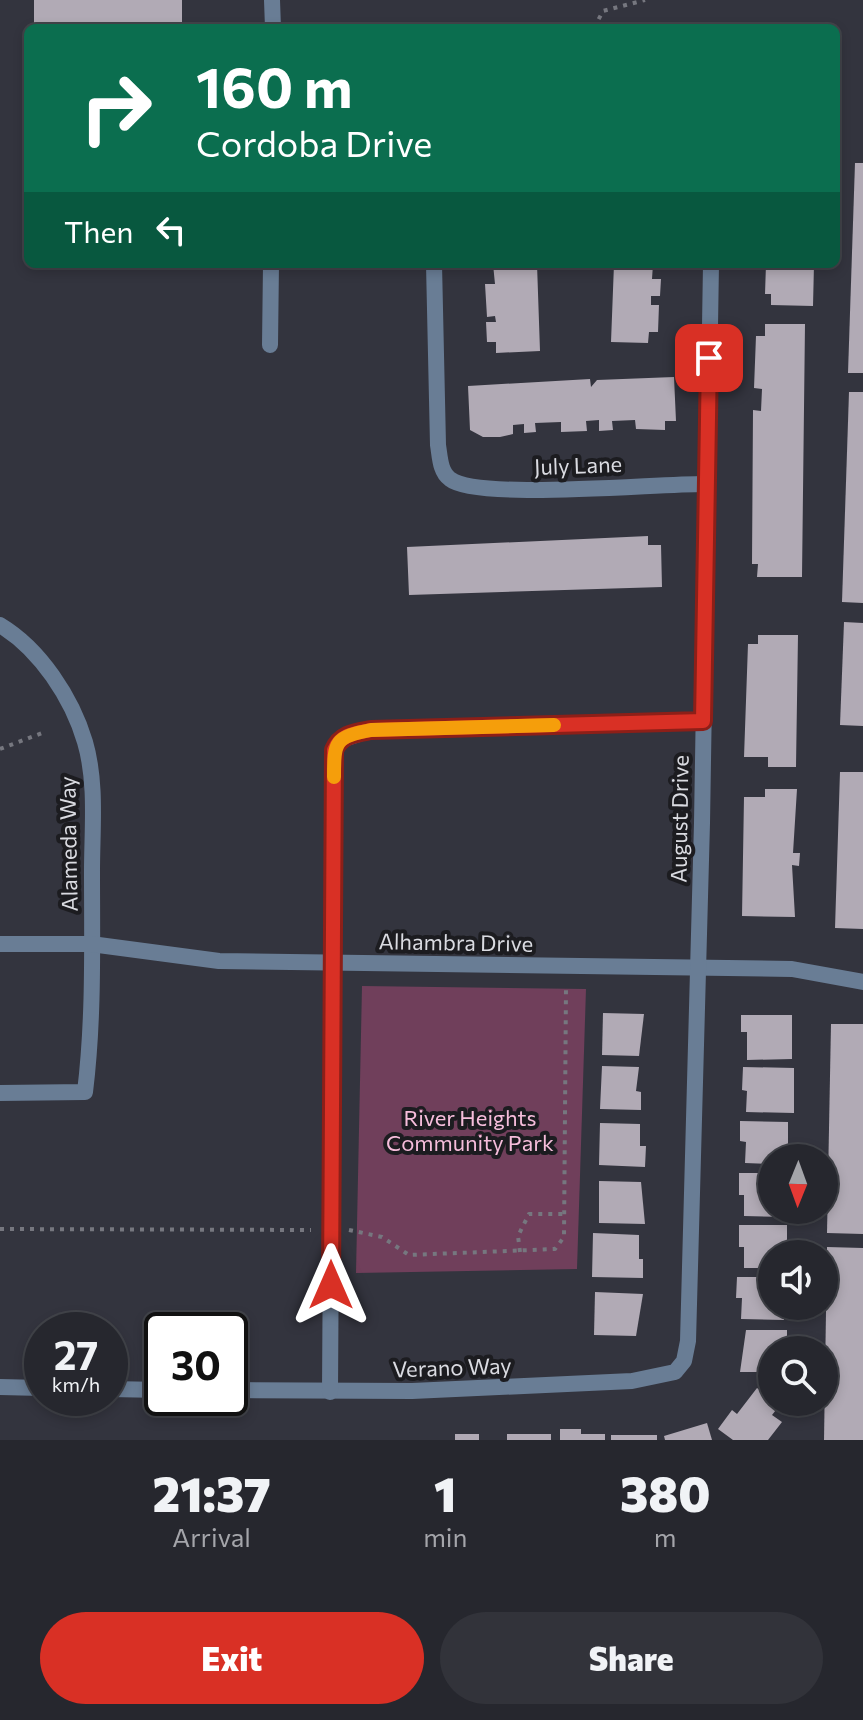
<!DOCTYPE html>
<style>
:root{--surface:#26272e;--page:#32333a;--text:#f1f3f6;--muted:#a4a5aa;--line:#42444a;--accent:#d93025}
body{margin:0;font-family:Commissioner,sans-serif;background:var(--page);color:var(--text);height:100vh;display:flex;flex-direction:column;font-size:30px;white-space:nowrap}
*{box-sizing:border-box;margin:0}
p{font-size:26px;color:var(--muted)}
.icon{flex:none;width:44px;height:44px;fill:none;stroke:currentColor;stroke-width:2;stroke-linecap:round;stroke-linejoin:round}
.map{position:relative;height:1440px;overflow:hidden}
.details{display:flex;flex-direction:column;background:var(--surface);flex:1}
.details>*{flex:none}
.banner{position:absolute;left:24px;top:24px;width:816px;height:244px;border-radius:12px;box-shadow:0 4px 12px #0003,0 0 0 2px var(--line);background:#0b6e4f;color:#fff;overflow:hidden}
.needle{width:52px;rotate:181deg}
.tools{position:absolute;left:758px;top:1144px;display:grid;gap:16px}
.tools a{display:grid;place-items:center;width:80px;height:80px;border-radius:50%;background:var(--surface);box-shadow:0 4px 12px #0003,0 0 0 2px var(--line);font-size:40px}
.speed{position:absolute;left:24px;top:1312px;display:flex;gap:16px;font-size:40px;font-weight:700;text-align:center}
.speed>*{display:grid;place-content:center;width:104px;height:104px;border-radius:50%;background:var(--surface);box-shadow:0 4px 12px #0003,0 0 0 2px var(--line);line-height:1}
.speed small{font-size:20px;font-weight:400}
.speed .limit{border:4px solid #111;border-radius:12px;background:#fff;color:#111}
.pin{position:absolute;display:grid;place-items:center;width:68px;height:68px;color:#fff;margin:-34px;border-radius:16px;box-shadow:0 4px 12px #0006}
.me{position:absolute;width:88px;margin:-44px;rotate:0deg;stroke-linejoin:round;filter:drop-shadow(0 0 6px #0008)}
.turn{display:flex;align-items:center;gap:28px;height:168px;padding:0 40px;font-size:36px}
.turn .icon{width:104px;height:104px;stroke-width:2.5}
.turn b{display:block;font-size:56px;line-height:68px}
.then{display:flex;align-items:center;height:76px;padding:0 40px;background:#0003;gap:16px;font-size:30px}
.eta{display:flex;justify-content:space-evenly;align-items:center;height:136px;text-align:center}
.eta b{font-size:48px;font-weight:800;line-height:56px}
.primary-button{display:flex;gap:16px;margin-top:auto;padding:16px 40px}
.primary-button a{flex:1;height:92px;border-radius:48px;background:var(--accent);color:#fff;font-size:32px;font-weight:800;line-height:92px;text-align:center}
.primary-button a+a{background:var(--page);color:var(--text)}
.map>svg:first-child{display:block}
.green{fill:#703f5b}
.building{fill:#b1aab5}
.lines{fill:none;stroke-linecap:round;stroke-linejoin:round}
.path{stroke:#76777f;stroke-width:4;stroke-dasharray:4 6;stroke-linecap:butt}
.street{stroke:#697d95;stroke-width:16}
.route-casing{stroke:#8d1f18;stroke-width:20}
.route{stroke:#d93025;stroke-width:14}
.slow{stroke:#f59e0b;stroke-width:14}
.labels{text-anchor:middle;dominant-baseline:central;stroke-width:8;stroke-linejoin:round;paint-order:stroke}
.street-label{font-size:22px;fill:#dadbe1;stroke:#1c1c20}
.park-label{font-size:22px;fill:#f6bddb;stroke:#1c1c20}
</style>
<div class="map">
<svg width="863" height="1440" viewBox="0 0 863 1440">
<rect width="100%" height="100%" fill="#33343e"/>
<polygon class="green" points="362,986 586,989 577,1269 356,1273"/>
<g class="building">
<polygon points="34,0 182,0 182,23 34,24"/>
<polygon points="604,22 717,23 740,28 604,28"/>
<polygon points="855,163 863,163 863,373 848,373"/>
<polygon points="493,264 537,264 540,351 496,353 496,342 487,342 486,322 496,322 495,316 487,317 485,284 495,284"/>
<polygon points="614,264 653,264 652,279 661,279 660,296 651,296 651,305 659,305 658,332 649,332 648,343 611,342"/>
<polygon points="766,264 814,264 813,306 771,305 771,294 765,294"/>
<polygon points="765,324 805,324 802,577 757,577 758,564 752,564 753,410 761,411 762,389 754,388 756,336 765,336"/>
<polygon points="674,377 676,421 665,421 665,430 636,429 635,420 612,421 613,430 599,431 599,420 586,421 587,431 561,432 561,422 535,423 536,432 524,433 524,424 513,425 513,434 500,437 483,437 470,430 468,386 590,379 591,387 597,380"/>
<polygon points="849,392 863,392 863,603 842,602"/>
<polygon points="648,536 648,545 661,545 662,587 409,595 407,547"/>
<polygon points="844,622 863,623 863,726 840,725"/>
<polygon points="758,635 798,635 796,767 768,767 768,757 744,757 748,644 758,644"/>
<polygon points="840,772 863,772 863,929 835,928"/>
<polygon points="765,789 797,789 793,853 800,853 799,866 792,865 795,917 742,916 744,797 765,797"/>
<polygon points="603,1013 644,1014 639,1056 602,1055"/>
<polygon points="741,1015 792,1015 792,1059 747,1060 747,1032 741,1032"/>
<polygon points="831,1024 863,1024 863,1234 827,1233"/>
<polygon points="602,1066 639,1067 636,1091 641,1092 641,1110 600,1109"/>
<polygon points="743,1067 794,1068 794,1113 746,1112 747,1091 742,1090"/>
<polygon points="740,1121 788,1122 788,1158 772,1158 772,1164 745,1163 746,1142 740,1141"/>
<polygon points="600,1123 640,1124 640,1146 646,1146 645,1167 599,1165"/>
<polygon points="739,1173 772,1173 772,1210 787,1210 786,1217 744,1216 744,1195 739,1195"/>
<polygon points="599,1181 641,1182 645,1224 599,1223"/>
<polygon points="739,1225 787,1225 787,1254 772,1254 772,1268 744,1268 744,1247 739,1247"/>
<polygon points="593,1233 639,1235 639,1259 643,1259 643,1278 592,1277"/>
<polygon points="827,1247 863,1248 863,1440 824,1440"/>
<polygon points="737,1277 772,1277 772,1306 785,1306 784,1320 741,1319 742,1298 736,1298"/>
<polygon points="595,1292 643,1294 636,1336 594,1335"/>
<polygon points="746,1330 787,1330 787,1350 772,1350 772,1372 740,1372"/>
<polygon points="757,1388 780,1405 772,1415 782,1422 768,1440 733,1440 718,1429 732,1410 737,1414"/>
<polygon points="707,1423 712,1440 665,1440 664,1436"/>
<polygon points="560,1429 581,1429 581,1434 605,1434 605,1440 560,1440"/>
<rect x="455" y="1434" width="24" height="6"/>
<rect x="507" y="1434" width="44" height="6"/>
<rect x="611" y="1435" width="46" height="5"/>
</g>
<g class="lines">
<g class="path">
<polyline points="594,28 603,11 645,0"/>
<polyline points="0,749 42,733"/>
<polyline points="0,1229 311,1230"/>
<polyline points="349,1230 382,1237 409,1255 555,1249 564,1237 566,987"/>
<polyline points="520,1252 518,1236 529,1214 565,1214"/>
</g>
<g class="street">
<polyline points="272,0 273,28"/>
<path d="M434,264L438,445C440,457 440,472 450,479C477,501 661,483 707,484"/>
<polyline points="270,345 271,264"/>
<path d="M0,625C40,649 72,698 85,742C97,783 92,829 92,871C92,944 94,1019 85,1092L0,1093"/>
<polyline points="0,944 91,944 219,961 792,969 863,982"/>
<polyline points="0,1387 42,1388"/>
<polyline points="110,1389 162,1390"/>
<polyline points="230,1390 412,1391 632,1381 675,1372 684,1361 688,1341 702,823 711,264"/>
<polyline points="330,1392 334,750 338,741 371,730 703,721"/>
</g>
</g>
<g class="lines">
<defs>
<path id="route" d="M331,1285L334,750C341,734 355,733 371,730L703,721L709,358"/>
</defs>
<use href="#route" class="route-casing"/>
<use href="#route" class="route"/>
<path class="slow" d="M334,777C334,741 335,737 371,730L554,725"/>
</g>
<g class="labels">
<g class="street-label">
<text transform="translate(578 465) rotate(-2)">July Lane</text>
<text transform="translate(679 819) rotate(-89)">August Drive</text>
<text transform="translate(68 844) rotate(-91)">Alameda Way</text>
<text transform="translate(456 942) rotate(1)">Alhambra Drive</text>
<text transform="translate(452 1367) rotate(-2)">Verano Way</text>
</g>
<g class="park-label">
<text x="470" y="1117">River Heights<tspan x="470" dy="25">Community Park</tspan></text>
</g>
</g>
</svg>
<div class="tools">
<a><svg class="needle" viewBox="-14 -14 28 28"><path d="M0-13l5 13h-10z" fill="#e53935"/><path d="M0 13l5-13h-10z" fill="#a4a5aa"/></svg></a>
<a><svg class="icon" aria-label="sound" viewBox="0 0 24 24"><path d="M4 9h4l5-4v14l-5-4H4zM17 9q2 3 0 6"/></svg></a>
<a><svg class="icon" aria-label="search" viewBox="0 0 24 24"><circle cx="10" cy="10" r="6"/><path d="M15 15l6 6"/></svg></a>
</div>
<div class="speed"><div>27<small>km/h</small></div><div class="limit">30</div></div>
<div class="pin" style="left:709px;top:358px;background:#d93025"><svg class="icon" aria-label="arrive" viewBox="0 0 24 24"><path d="M6 21V4h12l-3 4 3 4H6"/></svg></div>
<svg class="me" style="left:331px;top:1285px" viewBox="-20 -20 40 40"><path d="M0-17L14 15 0 8-14 15z" fill="#d93025" stroke="#fff" stroke-width="4"/></svg>
<div class="banner">
<div class="turn"><svg class="icon" aria-label="right" viewBox="0 0 24 24"><path d="M7 20v-9h11M14 6l5 5-5 5"/></svg><div><b>160 m</b>Cordoba Drive</div></div>
<div class="then">Then<svg class="icon" aria-label="left" viewBox="0 0 24 24"><path d="M17 20v-9H6M10 6l-5 5 5 5"/></svg></div>
</div>
</div>
<section class="details">
<div class="eta">
<div><b>21:37</b><p>Arrival</p></div>
<div><b>1</b><p>min</p></div>
<div><b>380</b><p>m</p></div>
</div>
<div class="primary-button"><a>Exit</a><a>Share</a></div>
</section>
